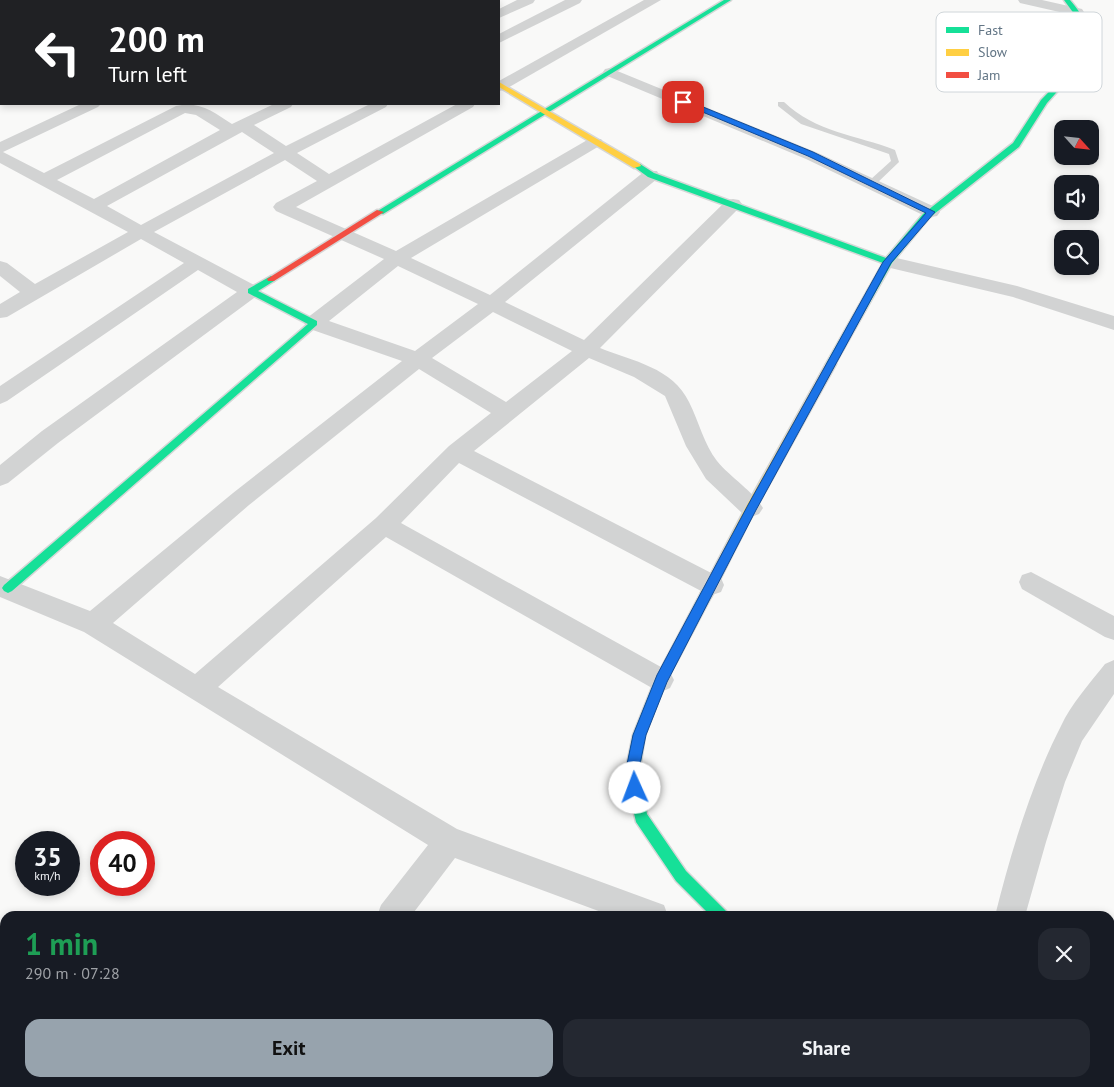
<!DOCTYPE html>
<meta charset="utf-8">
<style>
:root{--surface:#171b24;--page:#242831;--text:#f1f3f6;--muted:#9ea1a6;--accent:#97a3ad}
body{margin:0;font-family:"PT Sans",sans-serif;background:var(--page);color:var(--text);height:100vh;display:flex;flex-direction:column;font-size:19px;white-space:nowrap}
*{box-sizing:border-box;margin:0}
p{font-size:16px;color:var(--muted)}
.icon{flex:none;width:28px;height:28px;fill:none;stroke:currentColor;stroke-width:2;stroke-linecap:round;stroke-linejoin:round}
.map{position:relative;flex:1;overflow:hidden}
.sheet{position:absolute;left:0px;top:911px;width:1115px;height:176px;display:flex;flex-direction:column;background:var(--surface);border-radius:15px 15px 0 0;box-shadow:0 2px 8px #0003}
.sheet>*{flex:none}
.banner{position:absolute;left:0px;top:0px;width:500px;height:105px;box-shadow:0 2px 8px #0003;background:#202124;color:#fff;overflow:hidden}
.needle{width:32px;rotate:117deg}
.fabs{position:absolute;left:1054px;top:120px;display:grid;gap:10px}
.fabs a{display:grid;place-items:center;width:45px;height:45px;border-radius:10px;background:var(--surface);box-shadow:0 2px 8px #0003;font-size:25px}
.speed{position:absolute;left:15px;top:831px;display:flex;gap:10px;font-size:25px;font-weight:700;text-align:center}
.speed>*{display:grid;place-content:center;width:65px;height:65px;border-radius:50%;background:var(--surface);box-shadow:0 2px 8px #0003;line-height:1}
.speed small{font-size:12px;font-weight:400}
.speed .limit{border:8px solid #d22;background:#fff;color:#111}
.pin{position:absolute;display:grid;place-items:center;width:42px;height:42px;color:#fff;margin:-21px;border-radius:10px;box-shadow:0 2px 8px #0006}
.me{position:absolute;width:55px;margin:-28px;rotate:358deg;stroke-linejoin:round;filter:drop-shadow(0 0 4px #0008)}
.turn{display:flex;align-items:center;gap:18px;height:105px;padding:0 25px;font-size:22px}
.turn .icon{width:65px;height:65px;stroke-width:2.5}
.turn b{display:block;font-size:35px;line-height:42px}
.round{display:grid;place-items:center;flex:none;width:52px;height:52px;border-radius:15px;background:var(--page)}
.summary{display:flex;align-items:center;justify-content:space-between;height:85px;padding:0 25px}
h1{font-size:30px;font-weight:700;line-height:38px;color:#1e9e55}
.primary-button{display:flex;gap:10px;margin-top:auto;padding:10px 25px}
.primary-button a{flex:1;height:58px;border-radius:15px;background:var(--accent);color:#111;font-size:20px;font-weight:700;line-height:58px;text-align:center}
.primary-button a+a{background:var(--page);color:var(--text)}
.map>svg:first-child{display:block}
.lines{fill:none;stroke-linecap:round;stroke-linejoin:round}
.fast-casing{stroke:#d6d7d7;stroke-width:3}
.slow-casing{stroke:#d6d7d7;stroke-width:3}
.jam-casing{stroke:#d6d7d7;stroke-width:3}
.lane{fill:#d2d3d3;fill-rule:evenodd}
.street{fill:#d2d3d3;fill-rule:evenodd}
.fast{fill:#16e098;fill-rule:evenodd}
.slow{fill:#ffcf43;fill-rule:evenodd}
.jam{fill:#f24e42;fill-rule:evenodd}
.route{fill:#1a73e8;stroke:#114b97}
.key{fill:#fff;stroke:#d0d6da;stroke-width:1}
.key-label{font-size:14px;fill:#627585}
</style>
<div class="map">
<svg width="1114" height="1087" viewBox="0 0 1114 1087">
<rect width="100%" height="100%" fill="#f9f9f8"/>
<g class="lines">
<defs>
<g id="fast">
<polygon points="313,0 322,0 323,1 314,1"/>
<polygon points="724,0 731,0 383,214 376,212"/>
<path d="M1064,0H1070C1082,14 1091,29 1094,47L1079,67L1047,103L1019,147L929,218L892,263L834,366L831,367L826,364L883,263L648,177L633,166L640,164L654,173L886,258L923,214L1013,143L1041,100L1075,65L1088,47L1080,22Z"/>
<polygon points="271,276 275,279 274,281 258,291 317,321 317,325 12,591 8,593 4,591 2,588 4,585 308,324 248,293 248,289"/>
<polygon points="707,588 711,589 713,593 666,682 645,735 639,774 647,814 686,871 726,911 728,916 711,916 676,881 636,822 625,774 633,735 655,680 703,589"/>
<polygon points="740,1082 756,1082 755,1087 739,1087"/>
</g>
<g id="slow">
<polygon points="499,82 640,164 641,166 634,168 499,87"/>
<polygon points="831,361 836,364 755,510 711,597 707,598 703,597 701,593 747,505 826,364"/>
</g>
<g id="jam">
<polygon points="377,210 384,212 274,281 268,281 267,279"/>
<polygon points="998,1082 1019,1082 1021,1087 1000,1087"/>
</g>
</defs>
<use href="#fast" class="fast-casing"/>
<use href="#slow" class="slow-casing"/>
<use href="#jam" class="jam-casing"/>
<path class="lane" d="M778,102H784C815,132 857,135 895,150L899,162L876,184H870V180L891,161L889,154L801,124L778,106Z"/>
<g class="street">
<polygon points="517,0 535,0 533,3 499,18 499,9"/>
<polygon points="565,0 582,0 580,3 499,43 499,34"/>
<polygon points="644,0 661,0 504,90 499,91 499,81"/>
<polygon points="1018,0 1042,0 1082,9 1084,12 1077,16 1020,3"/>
<rect x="0" y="20" width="1" height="9"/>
<polygon points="610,68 818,153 937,208 940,212 937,216 931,217 925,216 806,159 605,75 603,72 605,69"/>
<polygon points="1,88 1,98 0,99 0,89"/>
<path d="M81,104H101L98,107L3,152L44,173L176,106C198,100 214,112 232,124L274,104H293L291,107L254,125L286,146L370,104H388L386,107L297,153L329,174L457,104H475L473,107L296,207L396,251L589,139H601L603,142L601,145L411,258L490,295L645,171H657L659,175L657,179L505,302L584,340L727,200L733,199L739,200L742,204L739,208L600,348C633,361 673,368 689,402C699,422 704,444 717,461C730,477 754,492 763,508L759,514L751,517L743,514L706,479L686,446L665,396L634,377L589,358L474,451L721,578L724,585L721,592L712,595L703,592L459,463L401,523L670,672L674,680L670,688L661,692L652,688L386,537L218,687L457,829L653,901L664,905L668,916H612L455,858L411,916H377L381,905L428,845L84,632L0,597V576L90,611L233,493L402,361L307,328L304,323L307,318L384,259L276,211L273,207L276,203L317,181L285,160L154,232L258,287L260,291L258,295L58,443L8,483L0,486V465L42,431L237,292L198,270L7,401L0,404V386L184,263L141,239L7,317L0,318V304L20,292L0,276V261L7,263L35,284L128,232L0,163V142ZM185,113L196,115L220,130L94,199L57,180ZM242,132L274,153L141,225L107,206ZM398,266L478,304L415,351L329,321ZM493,312L572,351L506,402L432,358ZM419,369L491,413L449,446L376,518L195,674L113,623L249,505Z"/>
<polygon points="888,256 1017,286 1114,316 1114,330 1013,297 882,266 879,262 882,258"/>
<polygon points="1031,572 1114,616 1114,640 1105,637 1022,589 1019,582 1022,575"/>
<path d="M1114,660V694L1082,741L1065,782L1046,842L1025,916H995C1010,855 1032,782 1061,726C1071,704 1090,683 1105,664Z"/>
<polygon points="253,1082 287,1082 285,1087 251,1087"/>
</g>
<use href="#fast" class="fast"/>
<use href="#slow" class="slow"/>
<use href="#jam" class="jam"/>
</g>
<polygon class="route" points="681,100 686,100 813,152 935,212 891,263 756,510 667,682 646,735 638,774 641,788 639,793 635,795 630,793 625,774 633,735 657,675 748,505 883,262 926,213 808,156 681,103"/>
<rect x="936" y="12" width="166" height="80" rx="8" class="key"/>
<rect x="946" y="27" width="23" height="6" fill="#16e098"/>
<rect x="946" y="49" width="23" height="7" fill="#ffcf43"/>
<rect x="946" y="72" width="23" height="6" fill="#f24e42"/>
<g class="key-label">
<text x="978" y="35">Fast</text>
<text x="978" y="57">Slow</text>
<text x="978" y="80">Jam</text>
</g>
</svg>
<div class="fabs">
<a><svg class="needle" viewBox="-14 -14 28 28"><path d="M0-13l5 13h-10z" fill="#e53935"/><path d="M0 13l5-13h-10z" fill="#9ea1a6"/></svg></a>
<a><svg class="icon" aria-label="sound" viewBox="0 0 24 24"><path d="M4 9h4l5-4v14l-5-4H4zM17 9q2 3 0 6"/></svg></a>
<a><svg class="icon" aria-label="search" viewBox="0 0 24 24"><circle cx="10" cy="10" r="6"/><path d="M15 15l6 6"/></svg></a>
</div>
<div class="speed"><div>35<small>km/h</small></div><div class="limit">40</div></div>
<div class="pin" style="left:683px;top:102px;background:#d93025"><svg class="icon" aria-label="arrive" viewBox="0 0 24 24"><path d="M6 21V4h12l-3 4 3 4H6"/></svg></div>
<svg class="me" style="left:635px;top:788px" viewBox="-20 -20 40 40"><circle r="19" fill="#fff"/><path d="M0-13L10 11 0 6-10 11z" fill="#1a73e8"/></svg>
<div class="banner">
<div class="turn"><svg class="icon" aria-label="left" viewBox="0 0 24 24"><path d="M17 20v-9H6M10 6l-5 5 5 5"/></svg><div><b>200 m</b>Turn left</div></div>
</div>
<section class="sheet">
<div class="summary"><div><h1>1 min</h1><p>290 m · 07:28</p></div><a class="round"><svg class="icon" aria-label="close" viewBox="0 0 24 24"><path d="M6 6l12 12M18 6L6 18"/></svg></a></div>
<div class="primary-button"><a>Exit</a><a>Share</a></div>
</section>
</div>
